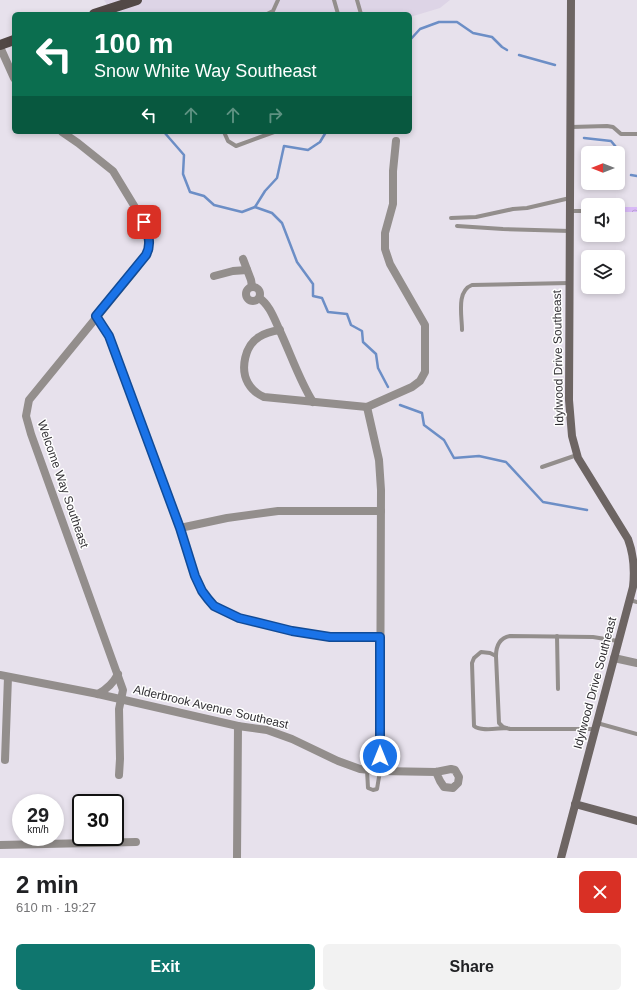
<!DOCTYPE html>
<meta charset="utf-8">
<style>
:root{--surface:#fff;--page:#f2f2f2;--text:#202124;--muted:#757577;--accent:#0f766e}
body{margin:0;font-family:Helvetica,sans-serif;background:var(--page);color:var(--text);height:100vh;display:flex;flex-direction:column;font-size:15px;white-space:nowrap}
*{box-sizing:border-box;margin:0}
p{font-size:13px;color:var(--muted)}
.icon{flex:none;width:22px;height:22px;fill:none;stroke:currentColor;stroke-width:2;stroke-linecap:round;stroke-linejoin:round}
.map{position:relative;height:858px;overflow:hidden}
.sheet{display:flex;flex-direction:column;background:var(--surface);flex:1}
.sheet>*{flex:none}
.hud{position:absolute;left:12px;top:12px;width:400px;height:122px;border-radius:6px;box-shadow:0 2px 6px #0003;background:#0b6e4f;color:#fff;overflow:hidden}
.needle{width:26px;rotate:270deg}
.fabs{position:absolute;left:581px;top:146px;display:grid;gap:8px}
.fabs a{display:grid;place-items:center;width:44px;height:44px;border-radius:6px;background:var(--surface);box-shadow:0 2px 6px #0003;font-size:20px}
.speed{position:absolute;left:12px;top:794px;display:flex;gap:8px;font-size:20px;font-weight:700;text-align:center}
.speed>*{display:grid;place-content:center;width:52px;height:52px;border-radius:50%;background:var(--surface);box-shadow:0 2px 6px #0003;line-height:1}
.speed small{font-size:10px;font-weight:400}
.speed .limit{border:2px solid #111;border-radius:6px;background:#fff;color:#111}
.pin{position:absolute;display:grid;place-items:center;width:34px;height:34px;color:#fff;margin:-17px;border-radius:8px;box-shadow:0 2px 6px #0006}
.me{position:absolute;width:44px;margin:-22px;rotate:0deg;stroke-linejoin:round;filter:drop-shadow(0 0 3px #0008)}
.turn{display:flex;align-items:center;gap:14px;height:84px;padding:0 16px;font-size:18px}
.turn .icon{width:52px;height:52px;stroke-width:2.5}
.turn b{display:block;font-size:28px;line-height:34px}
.lanes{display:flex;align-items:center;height:38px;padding:0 16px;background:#0003;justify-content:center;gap:20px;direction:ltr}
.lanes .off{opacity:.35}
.round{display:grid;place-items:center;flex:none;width:42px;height:42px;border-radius:6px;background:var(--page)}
.head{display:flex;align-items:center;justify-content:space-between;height:68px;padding:0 16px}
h1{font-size:24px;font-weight:700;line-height:30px}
.cta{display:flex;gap:8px;margin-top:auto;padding:8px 16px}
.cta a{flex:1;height:46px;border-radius:6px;background:var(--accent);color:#fff;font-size:16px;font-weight:700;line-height:46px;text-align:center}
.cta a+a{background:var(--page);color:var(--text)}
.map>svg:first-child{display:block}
.built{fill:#ddd4e6}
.park{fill:url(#park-crowns)}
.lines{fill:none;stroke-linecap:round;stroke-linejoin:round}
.stream{stroke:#6c8ec6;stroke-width:2.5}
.lane{stroke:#938e8c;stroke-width:4}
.street{stroke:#938e8c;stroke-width:8}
.secondary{stroke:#6d6563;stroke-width:8}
.primary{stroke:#524846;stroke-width:10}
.route-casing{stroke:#114b97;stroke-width:10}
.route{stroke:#1a73e8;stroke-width:7}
.labels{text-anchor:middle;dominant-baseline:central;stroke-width:3;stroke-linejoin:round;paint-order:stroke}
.street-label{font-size:12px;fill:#312f33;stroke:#fff}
</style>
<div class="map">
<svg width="637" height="858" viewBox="0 0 637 858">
<defs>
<pattern id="park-crowns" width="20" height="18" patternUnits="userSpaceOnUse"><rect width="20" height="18" fill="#d8b9f6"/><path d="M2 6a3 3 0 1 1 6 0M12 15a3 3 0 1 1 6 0" fill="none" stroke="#ba9fd3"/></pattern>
</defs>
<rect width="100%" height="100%" fill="#e7e1ec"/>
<polygon class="built" points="104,0 450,0 440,8 410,17 410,14 113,14"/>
<rect class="park" x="618" y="207" width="19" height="5"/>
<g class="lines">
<g class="stream">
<polyline points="410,40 420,29 439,22 457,22 473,33 492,37 502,47 507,50"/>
<polyline points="519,55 555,65"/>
<polyline points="164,132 184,155 183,174 190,192 204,196 214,205 242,212 255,207 265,191 277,178 284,146 308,150 320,142 326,132"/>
<polyline points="584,138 611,141 616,147 616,153"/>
<polyline points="631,175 637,176"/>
<polyline points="255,207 272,213 282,223 297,262 313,284 313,296 322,298 328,312 347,314 351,325 362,331 363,342 376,354 378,368 388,387"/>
<polyline points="400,405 422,413 424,425 444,440 454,458 479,456 506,462 543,502 587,510"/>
</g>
<g class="lane">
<polyline points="334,0 338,14"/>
<polyline points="357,0 361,14"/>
<polyline points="267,14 273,11 278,0"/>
<polyline points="571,127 607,126 613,127 621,134 637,134"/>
<polyline points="224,132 228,141 236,146 274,132"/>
<polyline points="570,211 588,211"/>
<polyline points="451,218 476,217 513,209 527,208 570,198"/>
<polyline points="457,226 503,229 570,231"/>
<path d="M462,330C462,316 456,291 472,285L570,283"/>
<polyline points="542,467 577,455"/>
<polyline points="630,600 637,602"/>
<polyline points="557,636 558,689"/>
<path d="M496,656C496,646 500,638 510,636L593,637L618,641"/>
<polyline points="597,723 637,734"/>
<path d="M507,728C498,728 481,732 474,726L472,663L474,658L481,652L490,653L496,656L499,723L503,727L510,729H595"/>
<polyline points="367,770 368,788 373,790 377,789 380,771"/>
</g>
<g class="street">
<polyline points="0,47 14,78"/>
<polyline points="62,132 78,143 113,171 144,222 148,234 149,250 136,269 29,400 26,416 31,434 123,690 119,709 120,759 119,775"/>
<polyline points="243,259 251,280 252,286"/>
<polyline points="214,276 233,271 247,270"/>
<circle cx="253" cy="294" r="7"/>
<path d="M259,298C269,304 274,318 279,329C290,352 300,382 313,402"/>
<polyline points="96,316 109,336 180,528 195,576 202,591 208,599 215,606 239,618 292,631 330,637 380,637"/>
<path d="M280,330C273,331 265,333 259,337C245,345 240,369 248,383C252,390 257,394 264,397L367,407L412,387L420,381L425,372V325L390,264L385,249V233L393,204V171L396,141"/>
<polyline points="367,407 379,460 381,490 380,771"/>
<polyline points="180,528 227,518 278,511 381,511"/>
<polyline points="614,658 637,663"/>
<polyline points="0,675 98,694 238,726 267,730 292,739 338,761 360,769 380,771 436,772 451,769 455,770 459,777 458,783 453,788 444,787 440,781 436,772"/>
<path d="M98,694C107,689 113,684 118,674"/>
<polyline points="5,760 8,677"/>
<polyline points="0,845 136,842"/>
<polyline points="237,858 238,726"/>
</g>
<g class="secondary">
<polyline points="575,804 637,821"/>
<path d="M561,858L633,587C635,569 634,555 628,539L578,458L572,436L569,400L571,0"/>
</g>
<g class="primary">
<polyline points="94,14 137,0"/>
<polyline points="0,45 14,40"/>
</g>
</g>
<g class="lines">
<defs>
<path id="route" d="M144,222C148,234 152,244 146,255L96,316L109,336L180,528L195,576L202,591L208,599L214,606L239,618L292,631L330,637H380V756"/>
</defs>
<use href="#route" class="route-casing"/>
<use href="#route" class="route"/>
</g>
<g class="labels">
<g class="street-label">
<text transform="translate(558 358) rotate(-91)">Idylwood Drive Southeast</text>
<text transform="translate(63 484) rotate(71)">Welcome Way Southeast</text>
<text transform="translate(595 683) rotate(-75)">Idylwood Drive Southeast</text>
<text transform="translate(211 707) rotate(13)">Alderbrook Avenue Southeast</text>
</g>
</g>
</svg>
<div class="fabs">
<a><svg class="needle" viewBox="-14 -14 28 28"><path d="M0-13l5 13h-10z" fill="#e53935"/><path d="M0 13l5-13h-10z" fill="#757577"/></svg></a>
<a><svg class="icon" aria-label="sound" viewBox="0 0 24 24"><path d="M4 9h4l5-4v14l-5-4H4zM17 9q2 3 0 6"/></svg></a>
<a><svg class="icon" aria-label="layers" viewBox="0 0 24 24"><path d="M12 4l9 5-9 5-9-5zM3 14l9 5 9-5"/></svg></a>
</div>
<div class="speed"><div>29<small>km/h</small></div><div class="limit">30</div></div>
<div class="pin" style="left:144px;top:222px;background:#d93025"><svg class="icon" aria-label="arrive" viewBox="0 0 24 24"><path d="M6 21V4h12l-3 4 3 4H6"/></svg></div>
<svg class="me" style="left:380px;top:756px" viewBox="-20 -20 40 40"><circle r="17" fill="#1a73e8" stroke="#fff" stroke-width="3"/><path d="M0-11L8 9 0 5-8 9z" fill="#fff"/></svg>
<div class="hud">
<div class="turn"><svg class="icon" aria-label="left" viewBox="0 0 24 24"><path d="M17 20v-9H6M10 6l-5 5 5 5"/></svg><div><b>100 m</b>Snow White Way Southeast</div></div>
<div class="lanes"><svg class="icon" aria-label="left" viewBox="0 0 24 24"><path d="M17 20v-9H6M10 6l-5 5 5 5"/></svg><svg class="icon off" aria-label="ahead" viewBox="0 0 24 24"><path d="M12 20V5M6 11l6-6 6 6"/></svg><svg class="icon off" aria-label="ahead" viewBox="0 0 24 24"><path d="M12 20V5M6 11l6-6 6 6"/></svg><svg class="icon off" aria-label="right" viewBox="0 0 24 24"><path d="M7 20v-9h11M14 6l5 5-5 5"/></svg></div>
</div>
</div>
<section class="sheet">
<div class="head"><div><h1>2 min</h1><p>610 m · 19:27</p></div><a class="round" style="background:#d93025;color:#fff"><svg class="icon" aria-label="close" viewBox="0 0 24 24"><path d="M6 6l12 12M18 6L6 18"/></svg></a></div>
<div class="cta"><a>Exit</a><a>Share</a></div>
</section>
